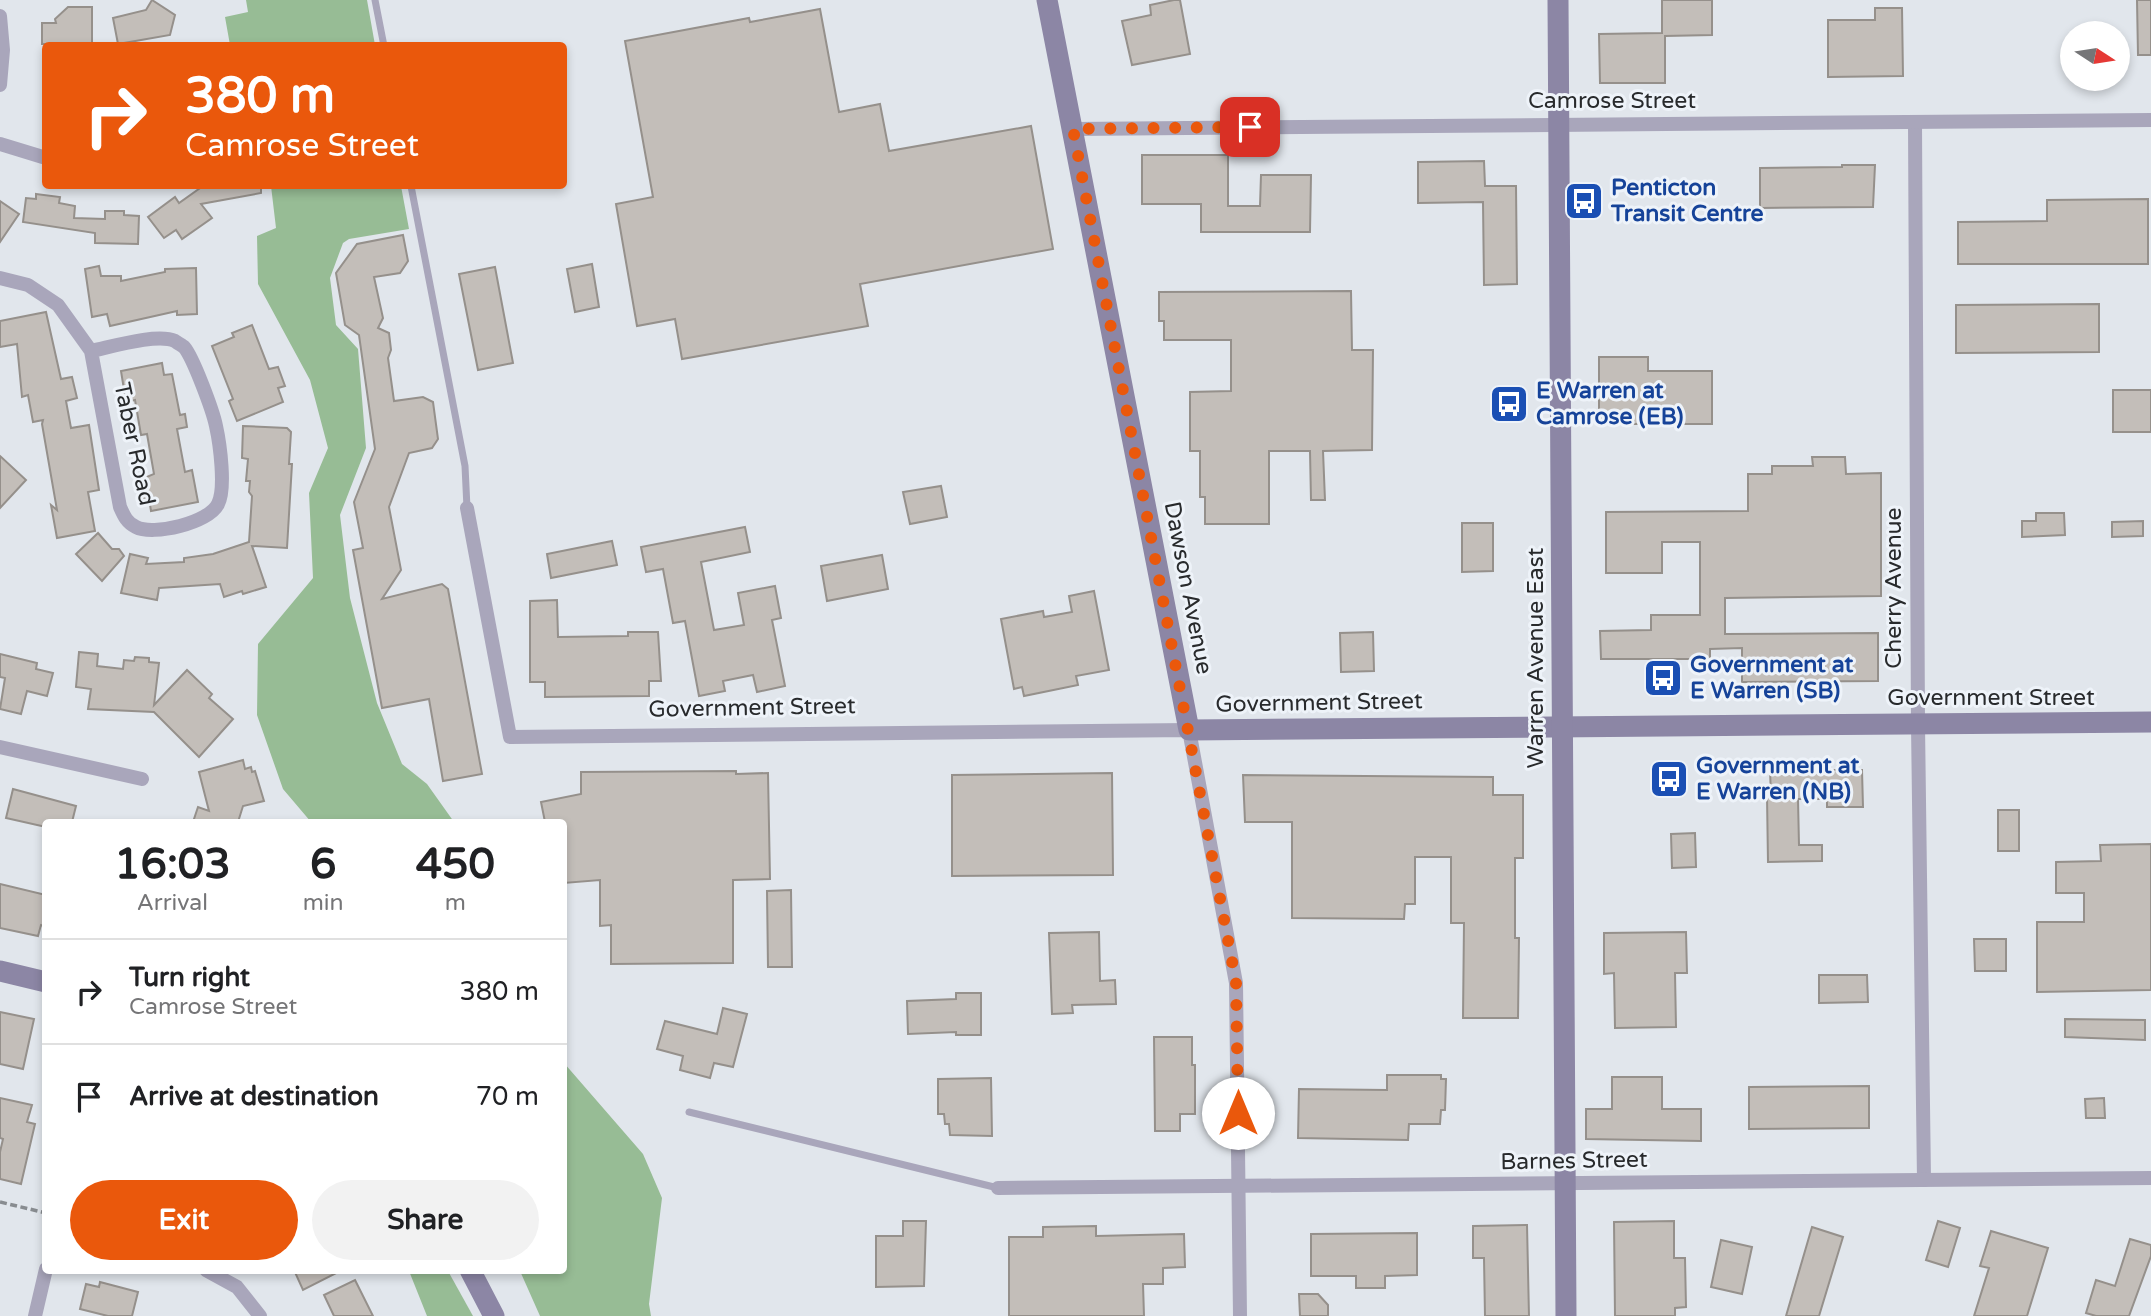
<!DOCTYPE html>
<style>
:root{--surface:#fff;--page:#f2f2f2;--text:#202124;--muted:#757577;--line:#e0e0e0;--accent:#ea580c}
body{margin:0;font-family:"Varela Round",sans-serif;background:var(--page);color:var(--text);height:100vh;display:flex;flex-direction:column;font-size:26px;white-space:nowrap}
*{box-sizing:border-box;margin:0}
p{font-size:23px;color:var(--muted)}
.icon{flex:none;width:38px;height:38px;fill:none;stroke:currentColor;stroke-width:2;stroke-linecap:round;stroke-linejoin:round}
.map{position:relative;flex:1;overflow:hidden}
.details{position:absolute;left:42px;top:819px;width:525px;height:455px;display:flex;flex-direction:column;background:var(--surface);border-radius:7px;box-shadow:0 4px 10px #0003}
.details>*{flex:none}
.banner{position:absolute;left:42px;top:42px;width:525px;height:147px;border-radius:7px;box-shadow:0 4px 10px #0003;background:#ea580c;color:#fff;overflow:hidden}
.needle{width:46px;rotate:102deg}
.controls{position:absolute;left:2060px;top:21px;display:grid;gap:14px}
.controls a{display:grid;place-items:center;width:70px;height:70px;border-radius:50%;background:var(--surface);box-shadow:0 4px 10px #0003;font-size:35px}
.pin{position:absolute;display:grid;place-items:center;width:60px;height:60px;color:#fff;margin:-30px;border-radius:14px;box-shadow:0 4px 10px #0006}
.me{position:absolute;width:77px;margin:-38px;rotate:0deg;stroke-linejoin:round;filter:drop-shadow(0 0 5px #0008)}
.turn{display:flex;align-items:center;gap:24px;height:147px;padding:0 28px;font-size:32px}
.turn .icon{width:91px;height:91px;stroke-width:2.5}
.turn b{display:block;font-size:49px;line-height:60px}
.eta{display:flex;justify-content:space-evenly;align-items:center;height:119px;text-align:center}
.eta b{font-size:42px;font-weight:700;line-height:49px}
.button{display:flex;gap:14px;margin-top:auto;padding:14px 28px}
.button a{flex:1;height:80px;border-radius:42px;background:var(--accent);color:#fff;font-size:28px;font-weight:700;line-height:80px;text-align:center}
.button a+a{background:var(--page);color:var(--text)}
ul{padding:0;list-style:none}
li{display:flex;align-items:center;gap:21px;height:105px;padding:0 28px;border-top:2px solid var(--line)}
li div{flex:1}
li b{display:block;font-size:26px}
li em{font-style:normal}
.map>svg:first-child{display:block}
.forest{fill:#97bc95}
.building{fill:#c3beb9;stroke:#95908b;stroke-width:2}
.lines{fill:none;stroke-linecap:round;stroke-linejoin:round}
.path{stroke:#888c90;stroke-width:3.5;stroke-dasharray:7 3.5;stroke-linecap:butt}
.lane{stroke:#a9a6bb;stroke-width:7}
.street{stroke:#a9a6bb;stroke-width:14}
.secondary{stroke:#8c86a5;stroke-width:21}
.route{stroke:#ea580c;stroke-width:12;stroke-dasharray:0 21.6}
.labels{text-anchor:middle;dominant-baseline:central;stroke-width:6;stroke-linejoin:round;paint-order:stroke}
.street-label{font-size:23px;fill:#282a2c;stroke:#eef3f9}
.transit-label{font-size:23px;font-weight:bold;fill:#164399;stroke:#eef3f9;text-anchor:start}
</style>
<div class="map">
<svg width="2151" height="1316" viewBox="0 0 2151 1316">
<rect width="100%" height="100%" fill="#e1e6ec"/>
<g class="forest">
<polygon points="246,0 367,0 375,45 230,45 225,17 248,12"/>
<polygon points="271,186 401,186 409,229 349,239 343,243 330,278 336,325 358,349 366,448 340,515 350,598 377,703 402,764 427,784 454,822 311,822 283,789 257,715 258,644 313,578 309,493 328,448 310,380 258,284 257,236 276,228"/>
<polygon points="564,1063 643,1154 662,1198 649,1304 651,1316 540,1316 520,1271 564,1270"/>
<polygon points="409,1271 448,1271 473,1316 427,1316"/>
</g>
<g class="building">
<polygon points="152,0 175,15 170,35 118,44 113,18 146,10"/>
<polygon points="1174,0 1180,0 1190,54 1132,65 1122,21 1151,15 1150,5"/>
<polygon points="1662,0 1712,0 1712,35 1665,36 1665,83 1600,83 1599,34 1662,33"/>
<polygon points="2137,0 2151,0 2151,55 2138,55"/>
<polygon points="68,7 92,7 92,44 42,44 42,23 56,23 55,19"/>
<polygon points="1875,8 1902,8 1903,76 1828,77 1828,20 1875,20"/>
<polygon points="820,9 839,112 880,104 889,151 1031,126 1053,249 860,284 868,326 682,359 675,319 637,326 616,204 653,197 625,41 749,18 750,22"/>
<polygon points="1142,155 1228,155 1228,206 1260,206 1261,175 1311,175 1310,232 1201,232 1201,204 1142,204"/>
<polygon points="1484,161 1485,186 1516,186 1517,284 1484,285 1483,202 1418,203 1418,162"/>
<polygon points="1842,165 1875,165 1873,207 1760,208 1760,168 1842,167"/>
<polygon points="203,186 261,186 261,193 201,204 212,218 182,239 176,230 164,238 148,217 175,197 179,203"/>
<polygon points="36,194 60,197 59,203 75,206 74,218 105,219 105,211 124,211 124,215 139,216 138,244 95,243 95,233 23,222 26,198 36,199"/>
<polygon points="2148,199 2148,264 1958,264 1958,222 2047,221 2047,200"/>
<polygon points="0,201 19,214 0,242"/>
<polygon points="403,235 408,261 400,273 374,277 383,318 378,328 389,333 391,350 388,358 394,401 423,397 433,402 438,439 432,448 409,453 389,507 401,570 382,599 442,584 448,589 482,774 443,781 429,699 382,708 353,550 363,548 354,502 375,449 359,335 345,325 336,273 357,244"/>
<polygon points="592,264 599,307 575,312 567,269"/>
<polygon points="99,266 101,276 121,276 121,281 165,272 165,269 196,268 197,314 177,315 177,311 110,326 107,314 92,317 85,269"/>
<polygon points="495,267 513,363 478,370 459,274"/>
<polygon points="1351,291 1352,350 1373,350 1372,450 1323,451 1325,500 1311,500 1310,451 1269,451 1269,524 1205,524 1205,497 1200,497 1200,451 1190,451 1190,392 1231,391 1231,340 1164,340 1164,321 1159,321 1159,292"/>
<polygon points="2099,304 2099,352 1956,353 1956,305"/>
<polygon points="46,312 61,379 72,377 77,398 66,401 71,428 89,425 99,490 88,492 95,531 57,538 51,505 57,510 42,424 43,420 33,422 28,395 22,397 17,344 0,347 0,321"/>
<polygon points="252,325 269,369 278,367 285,386 278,388 283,402 237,421 229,401 233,399 212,346 234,337 232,333"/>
<polygon points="1599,357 1648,357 1648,371 1712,371 1712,424 1599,424"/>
<polygon points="162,363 164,375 172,374 180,415 185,414 187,427 177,429 185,472 192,470 198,502 151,511 149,498 140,499 137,481 154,474 147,434 141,435 135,400 126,402 121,371"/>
<rect x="2113" y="390" width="38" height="42"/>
<polygon points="243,426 287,428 291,432 289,464 292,464 287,548 252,546 266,587 243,594 242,591 224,597 220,584 159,588 157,600 121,593 130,554 148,558 146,564 184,562 184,558 213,554 249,542 252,496 249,492 250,481 246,481 248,459 242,458"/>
<polygon points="0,456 26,480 0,508"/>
<polygon points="1812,457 1845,457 1846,474 1881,473 1881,596 1725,598 1725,634 1878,633 1878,681 1742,682 1742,648 1710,649 1710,659 1601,659 1600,631 1651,630 1651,615 1700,615 1700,542 1662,542 1662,573 1606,573 1606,512 1748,511 1748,474 1772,474 1772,466 1813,466"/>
<polygon points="941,486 947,517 910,524 903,492"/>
<polygon points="2036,513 2064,513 2065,535 2022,537 2022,521 2036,521"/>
<polygon points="2143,521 2143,536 2112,537 2112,522"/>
<polygon points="1462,523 1493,523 1493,571 1462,572"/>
<polygon points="745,527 750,552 701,562 714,630 744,625 738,593 775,586 781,618 772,620 785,686 757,692 753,675 723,681 725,691 699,696 685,621 673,623 663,569 646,572 641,547"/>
<polygon points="98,533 112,549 119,549 124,556 102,581 76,554"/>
<polygon points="612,541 617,565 551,578 547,554"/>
<polygon points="882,555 888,589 827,601 821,566"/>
<polygon points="1094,591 1109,670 1076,676 1078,685 1024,696 1022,687 1014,689 1001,619 1043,611 1044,617 1072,612 1069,596"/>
<polygon points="557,600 558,637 628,636 628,632 658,632 661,681 649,681 649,696 545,697 545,682 530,682 530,601"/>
<polygon points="1373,632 1374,671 1341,672 1340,633"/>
<polygon points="79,652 98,654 97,666 123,669 124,660 134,661 135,657 149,658 149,662 159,663 154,705 187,670 212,694 209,698 233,719 199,757 154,712 88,709 91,689 76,687"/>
<polygon points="0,654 37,663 36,669 53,673 47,696 27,691 21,714 0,709 5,678 0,677"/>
<polygon points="243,760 245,769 251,767 252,772 255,771 264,801 243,806 238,822 193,822 198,807 209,811 199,772"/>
<polygon points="1770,770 1862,770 1863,807 1827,807 1827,799 1798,799 1799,845 1822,845 1822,861 1768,862 1767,796 1771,796"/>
<polygon points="736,771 736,774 768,773 770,879 733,880 733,963 611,964 611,925 600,926 600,880 564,883 564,822 545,822 541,802 581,794 581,772"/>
<polygon points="1112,773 1113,875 952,876 952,775"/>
<polygon points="1243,775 1493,777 1493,795 1523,795 1523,858 1515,858 1515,938 1519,938 1518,1018 1463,1018 1464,923 1451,923 1451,857 1415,857 1415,904 1405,904 1404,919 1292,918 1292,822 1245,822"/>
<polygon points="13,789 76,806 72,822 46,822 46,827 6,818"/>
<rect x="1998" y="810" width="21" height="41"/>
<polygon points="1695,833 1696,867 1672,868 1671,834"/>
<polygon points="2151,844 2151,990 2037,992 2037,922 2084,922 2084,893 2056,893 2056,862 2101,861 2100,845"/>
<polygon points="0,884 46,895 46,927 41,925 38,936 0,928"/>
<polygon points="791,890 792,967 768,967 767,891"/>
<polygon points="1099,932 1100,981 1115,980 1116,1004 1072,1005 1073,1013 1052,1014 1049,933"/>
<polygon points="1686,932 1687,973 1675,973 1676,1027 1615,1028 1614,973 1604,974 1604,933"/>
<polygon points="1974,939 2006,939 2006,971 1975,971"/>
<polygon points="1819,975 1867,975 1868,1002 1819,1003"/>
<polygon points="956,993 981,993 981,1035 956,1035 956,1032 908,1034 907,1001 956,999"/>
<polygon points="723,1008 747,1014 733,1067 714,1063 710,1078 680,1070 683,1056 657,1049 665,1021 717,1034"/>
<polygon points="0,1012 34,1019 23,1069 0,1064"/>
<polygon points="2065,1019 2145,1020 2145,1040 2065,1037"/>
<polygon points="1154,1037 1192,1037 1192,1065 1195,1065 1195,1114 1180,1114 1180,1131 1155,1131"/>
<polygon points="1387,1075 1441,1075 1441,1079 1446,1079 1445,1110 1441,1110 1440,1124 1409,1124 1408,1140 1298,1138 1299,1089 1387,1090"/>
<polygon points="1612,1077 1662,1077 1662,1109 1701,1109 1701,1141 1586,1139 1586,1109 1612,1109"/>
<polygon points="991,1078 992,1136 950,1135 949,1124 945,1124 944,1114 938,1114 938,1079"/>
<polygon points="1869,1086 1869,1128 1749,1129 1749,1087"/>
<polygon points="0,1098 32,1105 27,1122 35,1124 21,1184 0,1179 0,1152 3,1139 0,1138"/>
<polygon points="2104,1098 2105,1118 2086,1118 2085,1099"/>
<polygon points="903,1221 926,1221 924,1286 876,1287 876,1236 903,1236"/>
<polygon points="1674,1221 1674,1258 1685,1258 1686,1307 1675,1308 1675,1316 1615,1316 1614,1222"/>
<polygon points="1938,1221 1960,1228 1948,1267 1926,1260"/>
<polygon points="1527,1225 1529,1316 1485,1316 1484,1258 1473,1258 1473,1226"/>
<polygon points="1096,1226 1096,1236 1184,1234 1185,1267 1163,1268 1163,1284 1143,1284 1144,1316 1009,1316 1009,1237 1043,1237 1043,1227"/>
<polygon points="1812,1227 1843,1237 1819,1316 1786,1316"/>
<polygon points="1991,1231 2048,1248 2027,1316 1974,1316 1989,1268 1980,1266"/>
<polygon points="1417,1233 1417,1275 1385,1276 1385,1288 1356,1288 1356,1276 1311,1276 1311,1234"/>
<polygon points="2130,1239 2151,1245 2151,1256 2129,1316 2096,1316 2086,1313 2096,1280 2115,1286"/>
<polygon points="1721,1240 1752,1247 1742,1294 1711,1287"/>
<polygon points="294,1270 342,1270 303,1290"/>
<polygon points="355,1280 373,1316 334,1316 324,1295"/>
<polygon points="100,1282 138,1292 132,1316 108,1316 80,1309 86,1284 99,1287"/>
<polygon points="1299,1294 1318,1294 1328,1305 1328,1316 1300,1316"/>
</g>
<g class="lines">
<polyline class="path" points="0,1202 46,1213"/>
<g class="lane">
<polyline points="375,0 384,46"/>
<polyline points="411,186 465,466 467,508"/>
<polyline points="689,1112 998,1188"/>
</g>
<g class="street">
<polyline points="0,16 3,50 0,85"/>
<polyline points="1915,122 1918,725 1924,1180"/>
<polyline points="1073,129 2151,120"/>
<polyline points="0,144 46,158"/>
<path d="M0,278L28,285L58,305L91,351L120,507C124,516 127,523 136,527C153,536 209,523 218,504C226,489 220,444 216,426C213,411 193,357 184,347C183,346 176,342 175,341C157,333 111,347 91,351"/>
<polyline points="467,508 510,737 1189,730 1236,983 1240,1316"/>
<polyline points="0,747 142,779"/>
<polyline points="998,1188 2151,1178"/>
<polyline points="206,1270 237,1287 260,1316"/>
<polyline points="35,1316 46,1269"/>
</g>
<g class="secondary">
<polyline points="1047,0 1189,730 2151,722"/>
<polyline points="1558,0 1566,1316"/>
<polyline points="0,971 46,982"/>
<polyline points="470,1270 494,1316"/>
</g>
</g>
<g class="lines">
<polyline class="route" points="1238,1113 1236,982 1073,129 1250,127"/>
</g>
<defs>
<symbol id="bus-square" viewBox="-11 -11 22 22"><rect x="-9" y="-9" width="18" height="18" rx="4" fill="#1a4fb4" stroke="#eef3f9"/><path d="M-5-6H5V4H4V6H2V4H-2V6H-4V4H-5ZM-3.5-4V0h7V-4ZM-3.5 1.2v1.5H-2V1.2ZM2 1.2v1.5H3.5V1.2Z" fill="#fff"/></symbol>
</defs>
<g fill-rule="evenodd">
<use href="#bus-square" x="1562" y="179" width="44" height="44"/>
<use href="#bus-square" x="1487" y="382" width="44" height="44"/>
<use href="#bus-square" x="1641" y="656" width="44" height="44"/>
<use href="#bus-square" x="1647" y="757" width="44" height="44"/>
</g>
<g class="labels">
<g class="street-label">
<text x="1612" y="101">Camrose Street</text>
<text transform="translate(134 444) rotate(78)">Taber Road</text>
<text transform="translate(1188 588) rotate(79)">Dawson Avenue</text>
<text transform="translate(1894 588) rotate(-90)">Cherry Avenue</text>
<text transform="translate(1536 658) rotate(-90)">Warren Avenue East</text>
<text x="1991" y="698">Government Street</text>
<text transform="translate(1319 703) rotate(-1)">Government Street</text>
<text transform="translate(752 708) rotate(-1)">Government Street</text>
<text transform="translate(1574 1161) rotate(-1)">Barnes Street</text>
</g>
<g class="transit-label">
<text x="1611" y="188">Penticton<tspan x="1611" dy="26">Transit Centre</tspan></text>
<text x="1536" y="391">E Warren at<tspan x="1536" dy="26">Camrose (EB)</tspan></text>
<text x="1690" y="665">Government at<tspan x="1690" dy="26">E Warren (SB)</tspan></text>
<text x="1696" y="766">Government at<tspan x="1696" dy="26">E Warren (NB)</tspan></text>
</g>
</g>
</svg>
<div class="controls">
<a><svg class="needle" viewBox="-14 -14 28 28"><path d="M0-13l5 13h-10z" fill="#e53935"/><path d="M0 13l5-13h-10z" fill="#757577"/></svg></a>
</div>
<div class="pin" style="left:1250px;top:127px;background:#d93025"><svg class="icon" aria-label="arrive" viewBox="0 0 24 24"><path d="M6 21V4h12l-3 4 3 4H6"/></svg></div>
<svg class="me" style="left:1238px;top:1113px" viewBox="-20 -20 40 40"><circle r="19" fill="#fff"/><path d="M0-13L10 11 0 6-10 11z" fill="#ea580c"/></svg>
<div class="banner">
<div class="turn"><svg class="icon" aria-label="right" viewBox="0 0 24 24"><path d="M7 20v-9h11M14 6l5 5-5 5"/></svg><div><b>380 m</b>Camrose Street</div></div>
</div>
<section class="details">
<div class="eta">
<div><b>16:03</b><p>Arrival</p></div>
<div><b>6</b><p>min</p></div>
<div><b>450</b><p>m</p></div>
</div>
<ul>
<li><svg class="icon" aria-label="right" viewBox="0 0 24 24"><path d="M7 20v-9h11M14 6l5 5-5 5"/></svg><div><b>Turn right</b><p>Camrose Street</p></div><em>380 m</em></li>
<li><svg class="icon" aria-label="arrive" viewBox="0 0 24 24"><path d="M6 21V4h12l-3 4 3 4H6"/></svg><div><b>Arrive at destination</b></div><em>70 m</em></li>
</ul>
<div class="button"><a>Exit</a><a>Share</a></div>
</section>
</div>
